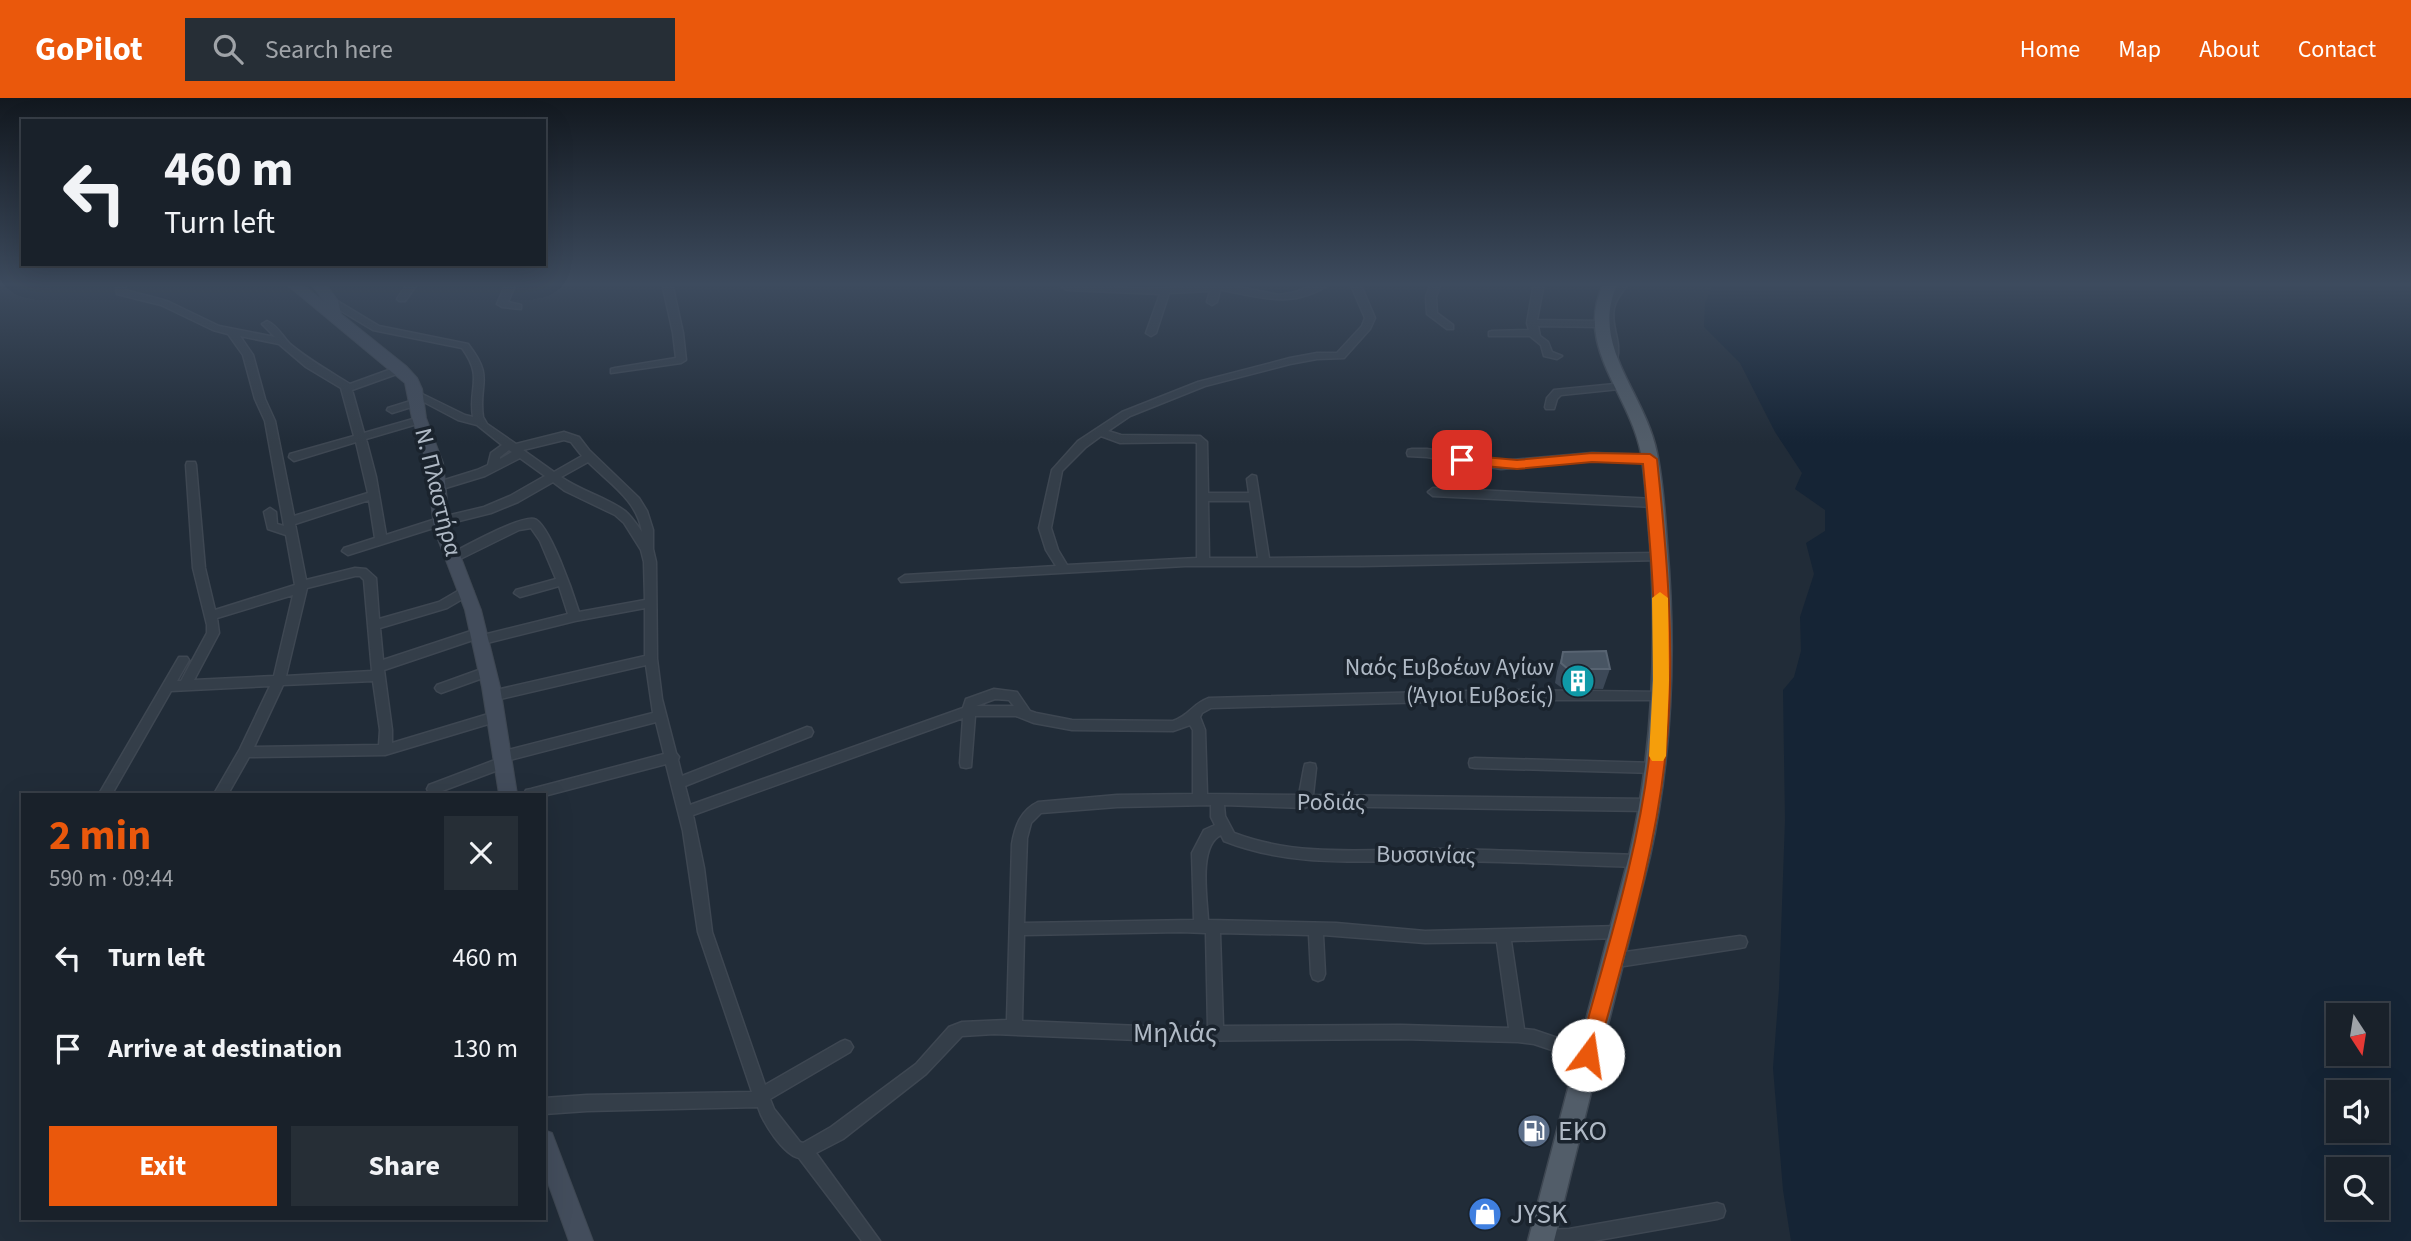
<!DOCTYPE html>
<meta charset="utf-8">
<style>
:root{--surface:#19212a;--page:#262e36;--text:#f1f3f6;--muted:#9fa3a8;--line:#373e47;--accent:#ea580c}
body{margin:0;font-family:"Source Sans 3",sans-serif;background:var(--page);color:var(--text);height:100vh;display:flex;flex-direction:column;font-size:26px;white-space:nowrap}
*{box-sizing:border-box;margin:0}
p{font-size:23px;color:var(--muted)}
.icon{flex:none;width:38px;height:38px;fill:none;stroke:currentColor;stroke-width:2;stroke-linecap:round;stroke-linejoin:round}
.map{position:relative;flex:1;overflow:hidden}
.panel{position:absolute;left:21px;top:695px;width:525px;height:427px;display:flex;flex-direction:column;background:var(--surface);border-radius:0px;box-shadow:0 7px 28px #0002,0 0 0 2px var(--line)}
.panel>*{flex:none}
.hud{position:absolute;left:21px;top:21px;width:525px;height:147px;border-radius:0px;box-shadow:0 7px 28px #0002,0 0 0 2px var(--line);background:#19212a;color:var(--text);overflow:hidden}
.needle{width:46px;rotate:168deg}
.buttons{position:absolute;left:2326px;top:905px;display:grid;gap:14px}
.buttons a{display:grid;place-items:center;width:63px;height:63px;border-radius:0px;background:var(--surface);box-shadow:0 7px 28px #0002,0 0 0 2px var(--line);font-size:35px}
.pin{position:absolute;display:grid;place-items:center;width:60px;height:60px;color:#fff;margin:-30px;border-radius:14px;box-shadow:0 4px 10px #0006}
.me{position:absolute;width:77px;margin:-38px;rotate:14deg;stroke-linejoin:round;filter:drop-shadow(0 0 5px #0008)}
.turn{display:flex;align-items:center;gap:24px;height:147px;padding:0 28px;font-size:32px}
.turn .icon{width:91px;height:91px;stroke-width:2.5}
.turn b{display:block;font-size:49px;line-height:60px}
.round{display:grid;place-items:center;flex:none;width:74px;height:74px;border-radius:0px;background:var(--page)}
.overview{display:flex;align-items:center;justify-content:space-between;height:119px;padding:0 28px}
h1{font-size:42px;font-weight:700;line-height:52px;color:var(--accent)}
.primary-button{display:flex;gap:14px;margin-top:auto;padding:14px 28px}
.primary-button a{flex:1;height:80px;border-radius:0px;background:var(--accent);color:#fff;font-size:28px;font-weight:700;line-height:80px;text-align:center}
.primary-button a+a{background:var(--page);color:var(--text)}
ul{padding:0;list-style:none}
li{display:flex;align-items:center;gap:21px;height:91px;padding:0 28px}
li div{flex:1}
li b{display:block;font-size:26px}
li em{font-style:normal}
header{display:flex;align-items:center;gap:42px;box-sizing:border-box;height:98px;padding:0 35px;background:var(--accent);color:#fff}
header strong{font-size:33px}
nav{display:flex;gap:38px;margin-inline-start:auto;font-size:24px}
.search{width:490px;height:63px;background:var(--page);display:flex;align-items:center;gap:18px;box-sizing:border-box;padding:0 24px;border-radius:0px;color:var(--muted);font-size:26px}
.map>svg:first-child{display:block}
.water{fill:#152435;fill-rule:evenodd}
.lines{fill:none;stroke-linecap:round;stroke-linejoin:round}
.street-casing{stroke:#3e4752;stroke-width:3}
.secondary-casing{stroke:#3e4752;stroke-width:2}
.primary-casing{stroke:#3e4752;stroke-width:3}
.street{fill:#343e49;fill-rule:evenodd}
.secondary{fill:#434d5c;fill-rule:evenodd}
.primary{fill:#525d69;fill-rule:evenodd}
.wall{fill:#3c4857}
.building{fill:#485563;stroke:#586472;stroke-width:2}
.route{fill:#ea580c;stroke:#983908;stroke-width:2}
.slow{fill:#f59e0b}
.labels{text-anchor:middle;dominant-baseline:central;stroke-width:7;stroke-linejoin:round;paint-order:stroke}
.street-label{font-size:24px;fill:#afb9c5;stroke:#1a232d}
.poi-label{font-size:24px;fill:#afb9c5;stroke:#1a232d;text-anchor:end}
.near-street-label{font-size:28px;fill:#afb9c5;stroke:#1a232d}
.near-poi-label{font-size:28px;fill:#afb9c5;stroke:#1a232d;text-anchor:start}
</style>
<header>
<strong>GoPilot</strong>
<div class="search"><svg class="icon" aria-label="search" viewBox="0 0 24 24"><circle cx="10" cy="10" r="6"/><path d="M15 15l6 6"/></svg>Search here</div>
<nav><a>Home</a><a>Map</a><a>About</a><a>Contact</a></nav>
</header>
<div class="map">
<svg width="2411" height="1143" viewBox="0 0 2411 1143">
<rect width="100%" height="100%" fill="#212c38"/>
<path class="water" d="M1714,185H2411V1143H1791L1783,1092L1773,970L1779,891L1785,722L1783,592L1794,579L1801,553L1800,519L1814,476L1806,445L1825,433V412L1795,391L1802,375L1775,334L1740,265L1704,229L1705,205ZM2338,917H2376V956H2338ZM2338,994H2376V1032H2338ZM2338,1071H2376V1110H2338Z"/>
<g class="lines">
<defs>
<g id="street">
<path d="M116,185H126L125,192L167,203L219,228L275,239L262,226L267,223C278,228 282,238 290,246C309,262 329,273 350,286L397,269H405V273L352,292L364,335L420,319L425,322L424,324L366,341L376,379L386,437L442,419L484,409L510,398L545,378L520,360L485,378L439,392L435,391L434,388L435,385L477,372L488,367L491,355L502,347L477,327L458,322L422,303L421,306L392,315L387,312L388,310L417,301L411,296L416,293L465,317L473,319C468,289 484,280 462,250L373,232L328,205V201H334L379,228L468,246C495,281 478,284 483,319L487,326L516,346L564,334L579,339L589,352L639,400L647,413L653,432V451L656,464L657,561L662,601L676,655L679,659L678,662L682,678L807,629L811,630L813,634L811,638L685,688L690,707L963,610L966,601L994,591L1017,594L1030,613L1036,615L1072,622L1173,623C1191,616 1191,607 1209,600L1504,592L1665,594L1667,597L1665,600L1661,602H1504L1211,610L1202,615L1200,619L1205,632L1207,696L1299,697L1304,670L1305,666L1310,665L1315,666L1316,670L1313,697L1650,701L1655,703L1657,707L1655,711L1650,713L1309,708L1305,710L1224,707L1225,718L1234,735C1299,760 1371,751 1440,751C1505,752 1571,755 1637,757L1642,759L1644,763L1642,767L1637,769C1571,767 1506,763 1440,763C1366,762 1295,771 1224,743L1221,737C1198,748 1207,800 1208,822L1336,825L1425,833L1621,828L1626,829L1628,834L1626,839L1621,840L1511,843L1524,931L1534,932L1593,952L1596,957L1593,962L1588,964L1534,946L1518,944L1401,941L1164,943L994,936L962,938L926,976L843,1041L816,1055L880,1143H862L799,1060C783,1056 763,1025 758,1009L587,1013L544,1016V1000L587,997L752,994L698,834L683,733L666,666L544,698L524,696L526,692L531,691L664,656L656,624L506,663V669L434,696L429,695L427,691L429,687L495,662L494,659L495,655L500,654L653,615L646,567L492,603L488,601L486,598L488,595L492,593L645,558V510L575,523L479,547L475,545L473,542L384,572L392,632V645L495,614L499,615L501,619L499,623L495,624L385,657L249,659L228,696H214L240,651L270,588L171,593L112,696H99L179,559H187L189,562L177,583H181L207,535V527L193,470L186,367L187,364H195L196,367L205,470L215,512L295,487L286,437L268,431L264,414L270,410L276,414L277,426L284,428L265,323L255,301L243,257L228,236L213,232L161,207L117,196ZM240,238L279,246L306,269L341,290L354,338L290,356L289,359L294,363L356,344L368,395L294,418L275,323L265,301L253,257ZM564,342L571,344L582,358L554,374L523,352ZM509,352L512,354L500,361V359ZM588,364C610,386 637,402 642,434C637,427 632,419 625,413C606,399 581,393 561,379ZM553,384L565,393L615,417L624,425L641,452L644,464L645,502L579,514C574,498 549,424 534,421C519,418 464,449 448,457L446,460L448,463H456L519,432L531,430L540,443L556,481L516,492L514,495L520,499L559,488L568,516L483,537L481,533L477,531L383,562L380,530L447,510L471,496L473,493L471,490H463L439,504L379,521L376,480L366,471L355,470L306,482L295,426L369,402L375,440L344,450L342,453L348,457L443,427L491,415L518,404ZM355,478H360L364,482L372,573L286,578L307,490ZM293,497L274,578L194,582L219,535L217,520ZM373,583L380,632L379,647L254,649L283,587ZM995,601L1009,602L1014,608H976ZM975,618H1016L1034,625L1072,632L1173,633L1190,627L1193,632V696L1117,697L1038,704C1021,712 1015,728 1012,746L1007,922L962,924L949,929L916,966L831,1029L803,1045L800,1044L774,1011L770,1001L850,954L853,949L850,944L845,942L840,944L765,987L712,834L704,770L693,717L963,620L960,665L961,669L966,670L971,669ZM1211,707V719L1215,727L1204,732L1192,755L1194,822L1024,825L1027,740L1031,725L1041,715L1117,709ZM1181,834L1206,835L1208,929H1164L1022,923L1024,837ZM1220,835L1309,837L1311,876L1313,881L1318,883L1323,881L1325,876L1323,837L1425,845L1497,844L1509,930L1401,927L1223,928Z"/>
<polygon points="408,185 418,185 405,203 399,203 397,201"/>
<polygon points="506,185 516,185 508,204 521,207 521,211 502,209 497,206"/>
<polygon points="662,185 672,185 683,235 686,262 681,265 611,275 611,271 615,270 676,260 673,235"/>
<path d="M1318,185H1331C1294,211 1263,200 1223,192H1220L1217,204L1212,207L1207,204L1210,193L1169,195L1156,235L1151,238L1146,235L1160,196L1067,192L1062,189L1067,186L1148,191L1223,186L1279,197L1296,194Z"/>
<path d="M1350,185H1360L1375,220L1370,231L1344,260L1317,261L1290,266L1205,288L1130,318L1108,333L1121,337L1200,338L1207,344L1208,395H1249L1247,381L1252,377L1256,378L1269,460L1659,455L1663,456L1665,459L1663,462L1361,468H1185L901,484L899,481L905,477L1056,468L1046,452L1039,430L1052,372L1078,343L1122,314L1198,284L1290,260L1317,255H1337L1362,228L1365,220ZM1101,338L1120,345L1194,344L1197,345V460L1067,467L1058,452L1051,430L1062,373L1086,349ZM1208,403H1250L1258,460H1209Z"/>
<polygon points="1431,185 1441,185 1436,199 1437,215 1453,227 1453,231 1447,231 1427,216 1426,199"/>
<polygon points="1534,185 1544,185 1537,222 1599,223 1604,226 1599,229 1538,228 1540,238 1548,244 1552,254 1562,258 1557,261 1544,258 1541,247 1530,238 1489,238 1489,234 1492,233 1529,232 1527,225"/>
<path d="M1619,185H1629C1623,193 1616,200 1614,210C1610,228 1622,243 1617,261L1612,264L1607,261C1617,228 1589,224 1619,185Z"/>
<polygon points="1625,285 1629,286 1629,290 1561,297 1557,301 1554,311 1546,311 1545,309 1547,300 1554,292"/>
<polygon points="1412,351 1427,351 1501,363 1592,355 1650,357 1655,361 1650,365 1592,363 1501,371 1427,359 1408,358 1407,355 1408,352"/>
<polygon points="1433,390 1655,401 1661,405 1655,409 1433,398 1428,394"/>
<polygon points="487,569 491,571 493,574 491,577 441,595 437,593 435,590 437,587"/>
<polygon points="1475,660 1656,665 1661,666 1662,670 1661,674 1656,675 1475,670 1470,669 1469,665 1470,661"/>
<polygon points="1740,838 1745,839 1747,844 1745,849 1740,850 1611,870 1606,868 1604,863 1606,858 1611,856"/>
<polygon points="1717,1105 1723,1107 1725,1113 1723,1119 1717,1121 1593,1143 1535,1143 1534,1140 1536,1134 1542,1132 1569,1131"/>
</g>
<g id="secondary">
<polygon points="285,185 301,185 324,204 311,185 325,185 338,203 341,216 406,268 417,280 422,291 426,320 443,365 450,431 481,512 500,589 517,696 499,696 482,589 465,512 434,431 427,365 412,320 405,285"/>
<polygon points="544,1032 552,1035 593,1143 569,1143 544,1074"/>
</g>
<path id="primary" d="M1604,185H1618C1588,247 1645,294 1657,355C1663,384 1665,415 1667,445C1676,550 1673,654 1650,758L1554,1143H1528L1629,758C1653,655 1657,551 1650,445C1647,415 1646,385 1641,355C1629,294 1573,247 1604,185Z"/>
</defs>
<use href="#street" class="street-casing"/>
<use href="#secondary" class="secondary-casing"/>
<use href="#primary" class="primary-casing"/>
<use href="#street" class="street"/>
<use href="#secondary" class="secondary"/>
<use href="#primary" class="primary"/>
</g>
<polygon class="wall" points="1563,554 1610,571 1603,591 1562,590 1555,585 1557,573"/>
<polygon class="building" points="1606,553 1610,571 1568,571 1561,565 1563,554"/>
<linearGradient id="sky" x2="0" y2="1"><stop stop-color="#12181f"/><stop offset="0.54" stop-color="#3d4b5e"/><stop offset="1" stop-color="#3d4b5e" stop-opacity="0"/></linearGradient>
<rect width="2411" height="345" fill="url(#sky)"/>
<path class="route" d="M1592,355L1650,356L1657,361C1667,457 1676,556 1666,652C1656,755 1624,857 1597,957L1595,964L1588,966L1581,964L1578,957C1605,857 1639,755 1650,652C1660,557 1652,460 1643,366L1592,364L1517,371L1462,366L1455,362L1462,357L1517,362Z"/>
<polygon class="slow" points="1660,494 1668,500 1669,582 1666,658 1663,663 1652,663 1649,658 1653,582 1652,500"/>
<defs>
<symbol id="building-disc" viewBox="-11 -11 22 22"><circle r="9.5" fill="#0f9aa8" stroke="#1a232d"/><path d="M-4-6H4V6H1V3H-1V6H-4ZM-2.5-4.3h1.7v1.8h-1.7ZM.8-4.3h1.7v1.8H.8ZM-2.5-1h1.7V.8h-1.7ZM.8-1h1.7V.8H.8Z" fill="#fff"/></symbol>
<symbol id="fuel-disc" viewBox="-11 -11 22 22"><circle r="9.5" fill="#5c6f8a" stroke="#1a232d"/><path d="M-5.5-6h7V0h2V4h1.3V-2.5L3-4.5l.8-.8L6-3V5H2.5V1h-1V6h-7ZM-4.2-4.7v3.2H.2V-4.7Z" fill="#fff"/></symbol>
<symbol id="shop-disc" viewBox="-11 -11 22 22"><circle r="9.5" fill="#3f7fe0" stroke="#1a232d"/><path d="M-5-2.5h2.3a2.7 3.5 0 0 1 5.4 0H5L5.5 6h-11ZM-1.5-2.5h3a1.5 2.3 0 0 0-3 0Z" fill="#fff"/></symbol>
</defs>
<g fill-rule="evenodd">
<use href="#building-disc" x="1559" y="564" width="38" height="38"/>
<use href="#fuel-disc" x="1515" y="1014" width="38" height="38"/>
<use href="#shop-disc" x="1466" y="1097" width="38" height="38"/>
</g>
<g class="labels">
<g class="street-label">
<text transform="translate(438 394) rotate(76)">Ν. Πλαστήρα</text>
<text x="1331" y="704">Ροδιάς</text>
<text transform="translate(1426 757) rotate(1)">Βυσσινίας</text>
</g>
<g class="poi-label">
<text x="1554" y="569">Ναός Ευβοέων Αγίων<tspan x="1554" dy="28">(Άγιοι Ευβοείς)</tspan></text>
</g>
<g class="near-street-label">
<text x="1175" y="935">Μηλιάς</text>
</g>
<g class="near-poi-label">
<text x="1558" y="1033">ΕΚΟ</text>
<text x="1510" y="1116">JYSK</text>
</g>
</g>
</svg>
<div class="buttons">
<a><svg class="needle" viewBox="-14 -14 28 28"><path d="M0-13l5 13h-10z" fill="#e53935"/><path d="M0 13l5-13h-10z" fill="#9fa3a8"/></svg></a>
<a><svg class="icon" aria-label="sound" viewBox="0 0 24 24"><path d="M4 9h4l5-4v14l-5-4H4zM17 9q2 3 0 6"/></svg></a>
<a><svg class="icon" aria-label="search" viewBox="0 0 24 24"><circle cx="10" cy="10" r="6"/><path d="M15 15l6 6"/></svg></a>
</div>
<div class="pin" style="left:1462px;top:362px;background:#d93025"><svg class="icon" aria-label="arrive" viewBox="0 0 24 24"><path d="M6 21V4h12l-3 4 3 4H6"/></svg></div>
<svg class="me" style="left:1588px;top:957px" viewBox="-20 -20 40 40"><circle r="19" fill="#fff"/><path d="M0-13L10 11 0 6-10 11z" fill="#ea580c"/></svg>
<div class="hud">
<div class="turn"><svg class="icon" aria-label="left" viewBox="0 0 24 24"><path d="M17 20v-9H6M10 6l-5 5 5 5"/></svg><div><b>460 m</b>Turn left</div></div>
</div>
<section class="panel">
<div class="overview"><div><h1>2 min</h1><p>590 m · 09:44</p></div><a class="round"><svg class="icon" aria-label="close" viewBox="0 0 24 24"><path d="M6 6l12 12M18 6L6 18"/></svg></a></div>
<ul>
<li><svg class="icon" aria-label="left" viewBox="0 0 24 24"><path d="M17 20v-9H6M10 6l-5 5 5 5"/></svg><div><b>Turn left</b></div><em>460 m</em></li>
<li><svg class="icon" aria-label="arrive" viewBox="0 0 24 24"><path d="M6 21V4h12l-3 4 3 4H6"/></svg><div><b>Arrive at destination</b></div><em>130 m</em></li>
</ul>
<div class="primary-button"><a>Exit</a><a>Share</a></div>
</section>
</div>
